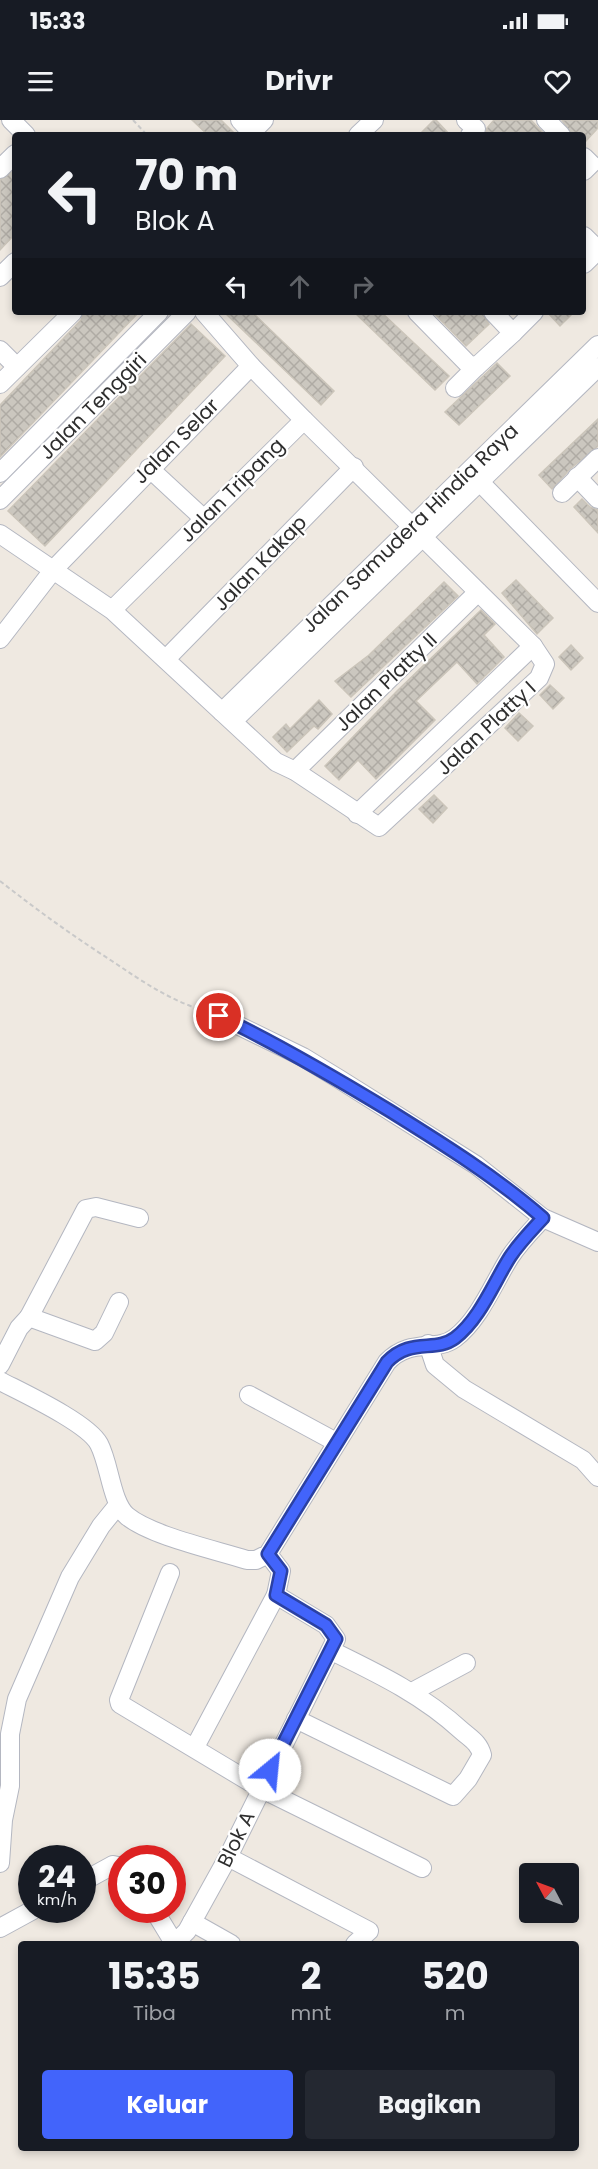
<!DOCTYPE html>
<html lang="id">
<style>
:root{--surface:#171b24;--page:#242831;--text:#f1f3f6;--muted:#9ea1a6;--accent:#4264fb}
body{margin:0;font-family:Poppins,sans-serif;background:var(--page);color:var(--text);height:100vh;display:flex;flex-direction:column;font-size:22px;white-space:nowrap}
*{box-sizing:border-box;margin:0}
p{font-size:20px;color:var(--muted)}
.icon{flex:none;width:33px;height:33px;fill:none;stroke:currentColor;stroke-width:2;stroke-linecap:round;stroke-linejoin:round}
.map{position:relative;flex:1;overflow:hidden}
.sheet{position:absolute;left:18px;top:1821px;width:561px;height:210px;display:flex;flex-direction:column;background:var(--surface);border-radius:6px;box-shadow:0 3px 9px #0003}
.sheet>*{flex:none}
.banner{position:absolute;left:12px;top:12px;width:574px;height:183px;border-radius:6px;box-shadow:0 3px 9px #0003;background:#171b24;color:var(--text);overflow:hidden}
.needle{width:39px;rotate:311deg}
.buttons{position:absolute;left:519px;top:1743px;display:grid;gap:12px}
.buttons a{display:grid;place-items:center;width:60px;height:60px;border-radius:6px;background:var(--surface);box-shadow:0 3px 9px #0003;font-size:30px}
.speed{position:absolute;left:18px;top:1725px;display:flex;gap:12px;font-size:30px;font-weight:700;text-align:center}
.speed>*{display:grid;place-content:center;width:78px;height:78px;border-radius:50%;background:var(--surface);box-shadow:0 3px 9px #0003;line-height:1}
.speed small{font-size:15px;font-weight:400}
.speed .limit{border:9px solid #d22;background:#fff;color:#111}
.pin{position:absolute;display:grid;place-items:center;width:51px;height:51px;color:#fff;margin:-26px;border:3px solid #fff;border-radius:50%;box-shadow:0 2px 6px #0007}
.me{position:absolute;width:66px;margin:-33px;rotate:28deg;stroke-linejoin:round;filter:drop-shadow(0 0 4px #0008)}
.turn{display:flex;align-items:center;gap:21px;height:126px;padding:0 24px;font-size:27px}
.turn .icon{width:78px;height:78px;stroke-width:2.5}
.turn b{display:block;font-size:42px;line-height:51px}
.lanes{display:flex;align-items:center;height:57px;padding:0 24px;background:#0003;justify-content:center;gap:30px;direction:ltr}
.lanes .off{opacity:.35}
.eta{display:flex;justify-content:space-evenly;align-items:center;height:102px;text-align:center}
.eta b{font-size:36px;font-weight:700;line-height:42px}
.action{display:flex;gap:12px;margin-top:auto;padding:12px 24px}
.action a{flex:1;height:69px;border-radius:6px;background:var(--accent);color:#fff;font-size:24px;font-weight:700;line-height:69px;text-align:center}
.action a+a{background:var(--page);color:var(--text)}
.status{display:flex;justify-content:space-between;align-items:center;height:42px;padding:0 30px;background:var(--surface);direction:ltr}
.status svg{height:16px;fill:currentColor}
header{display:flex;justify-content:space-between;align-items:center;height:78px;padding:0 24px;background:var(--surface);font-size:27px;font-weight:700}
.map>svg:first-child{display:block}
.building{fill:url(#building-cross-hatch);stroke:#cbc5ba;stroke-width:1.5}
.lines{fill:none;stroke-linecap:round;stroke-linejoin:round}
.minor-casing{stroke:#b4b7c1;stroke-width:20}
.path{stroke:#c9c9c9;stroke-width:2;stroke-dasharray:4.5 3;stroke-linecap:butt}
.minor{stroke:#fff;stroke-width:18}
.route-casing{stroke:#2b41a3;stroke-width:15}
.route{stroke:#4264fb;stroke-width:10}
.labels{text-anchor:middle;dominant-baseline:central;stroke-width:4.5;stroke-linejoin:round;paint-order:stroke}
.street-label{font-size:20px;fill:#2e2e2e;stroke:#fff}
</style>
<div class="status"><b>15:33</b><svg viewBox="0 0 49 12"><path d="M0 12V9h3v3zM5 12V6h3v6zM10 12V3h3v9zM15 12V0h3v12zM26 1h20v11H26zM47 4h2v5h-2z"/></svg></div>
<header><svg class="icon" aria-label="menu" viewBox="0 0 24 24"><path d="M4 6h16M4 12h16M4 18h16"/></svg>Drivr<svg class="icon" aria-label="heart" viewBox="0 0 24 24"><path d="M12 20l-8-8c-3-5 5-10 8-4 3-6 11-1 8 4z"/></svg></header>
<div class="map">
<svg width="598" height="2049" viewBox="0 0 598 2049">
<defs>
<pattern id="building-cross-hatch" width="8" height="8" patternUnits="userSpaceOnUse" patternTransform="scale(1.5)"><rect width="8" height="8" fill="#cbc7bf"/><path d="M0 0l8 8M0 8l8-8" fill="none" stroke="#afaba4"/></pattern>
</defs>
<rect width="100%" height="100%" fill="#efe9e1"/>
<g class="building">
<polygon points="192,0 221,0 236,15 208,15"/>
<polygon points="436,0 450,15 419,15 434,0"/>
<polygon points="494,0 531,0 545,15 485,15 487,8"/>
<polygon points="562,0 598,0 598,8 584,23 584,15 572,15"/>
<polygon points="15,50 15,114 0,130 0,60"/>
<polygon points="84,192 139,192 0,337 0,285 81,200"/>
<polygon points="224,192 252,192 334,271 321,285"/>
<polygon points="354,192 381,192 449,256 435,270"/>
<polygon points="433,192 482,192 489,204 466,226"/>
<polygon points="547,192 574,192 560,206"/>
<polygon points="191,204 225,236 45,426 8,391"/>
<polygon points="497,243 510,256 459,305 445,292"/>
<polygon points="598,299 598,326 570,349 552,369 539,355"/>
<polygon points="582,379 590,387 598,390 598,413 574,387"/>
<polygon points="516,460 553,498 537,514 502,473"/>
<polygon points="444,462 458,476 351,577 335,561 369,535"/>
<polygon points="481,490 495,504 484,515 504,537 477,564 457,542 416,581 435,600 376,659 358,640 339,660 325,646 397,571"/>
<polygon points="571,525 583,538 571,550 559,537"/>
<polygon points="550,565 564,578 553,589 540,575"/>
<polygon points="319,580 332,594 318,609 314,606 287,632 273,617 286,604 290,609"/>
<polygon points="519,593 533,606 518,621 505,608"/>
<polygon points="434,675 447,688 433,703 419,689"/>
</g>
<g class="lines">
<defs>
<g id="minor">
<polyline points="11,0 26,15"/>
<polyline points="240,0 254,15"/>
<polyline points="466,0 476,9 470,15"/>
<polyline points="546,0 561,15"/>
<polyline points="251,13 264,0"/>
<polyline points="358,15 374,0"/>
<polyline points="584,37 591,44 584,51"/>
<polyline points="0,49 15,34"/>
<polyline points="584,116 598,130 584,144"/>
<polyline points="0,157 15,142"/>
<polyline points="417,192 468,244 476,247 513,213 493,192"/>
<polyline points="513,213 534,192"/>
<polyline points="0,230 17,247"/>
<polyline points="251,246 304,300"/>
<polyline points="0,264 73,192"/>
<polyline points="455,268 476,247"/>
<polyline points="149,348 203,398"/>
<polyline points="0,353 159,192"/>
<polyline points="472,354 598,483"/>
<polyline points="577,357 598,379"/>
<polyline points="562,373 598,338"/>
<polyline points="0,380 187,192"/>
<polyline points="0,414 112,490 276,642 295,651 379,707 539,558 545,544 533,526 304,300 112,490"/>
<polyline points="0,519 54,449 251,246 204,192"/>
<polyline points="166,539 354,347"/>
<polyline points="222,592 598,225"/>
<polyline points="233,601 598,247"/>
<polyline points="295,651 478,472"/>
<polyline points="357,694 533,526"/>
<polyline points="219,896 303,937 339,959 476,1045 543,1098 598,1122"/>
<polyline points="29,1197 86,1089 96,1087 139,1098"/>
<polyline points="428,1224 435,1245 464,1269 583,1340 598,1357"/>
<polyline points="0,1245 19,1208 29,1197 95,1221 104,1213 119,1182"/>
<path d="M0,1261C23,1273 88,1303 99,1324C110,1345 111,1382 127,1396C151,1416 216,1430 247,1440H256L268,1434L387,1242C411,1217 435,1233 455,1218C480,1199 494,1162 510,1137C520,1122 532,1110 543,1098"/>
<polyline points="249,1275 336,1322"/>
<polyline points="170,1453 119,1580 120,1584 260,1668 422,1748"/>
<polyline points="412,1572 466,1543"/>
<path d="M296,1599L453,1676L468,1659L482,1635C479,1623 471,1619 462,1611C423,1575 379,1554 332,1531"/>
<polyline points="195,1627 276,1475 281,1451 268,1434"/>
<polyline points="228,1737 369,1811 355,1824"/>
<polyline points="0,1743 3,1700 10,1666 10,1614 17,1579 70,1457 101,1406 118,1385"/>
<polyline points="82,1762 113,1745 122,1747"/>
<polyline points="154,1790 171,1818 179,1819 187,1811 228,1737 336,1519 326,1505 276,1475"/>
<polyline points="192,1802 231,1824"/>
<polyline points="0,1808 33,1790"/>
</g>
</defs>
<use href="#minor" class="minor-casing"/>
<g class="path">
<polyline points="133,0 147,15"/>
<path d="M0,761C37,790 73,816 112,841C143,862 168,879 204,891"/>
</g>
<use href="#minor" class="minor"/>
</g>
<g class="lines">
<defs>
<path id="route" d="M219,896C278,924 334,957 390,991C443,1024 496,1057 543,1098C532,1110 520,1122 510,1137C494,1162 480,1199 455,1218C435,1233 411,1217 387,1242L268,1434L281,1451L276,1475L326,1505L336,1519L270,1650"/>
</defs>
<use href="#route" class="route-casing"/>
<use href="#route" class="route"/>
</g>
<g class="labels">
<g class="street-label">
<text transform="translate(93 286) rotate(-45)">Jalan Tenggiri</text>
<text transform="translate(176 321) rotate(-45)">Jalan Selar</text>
<text transform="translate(232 370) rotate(-45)">Jalan Tripang</text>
<text transform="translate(410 408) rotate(-44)">Jalan Samudera Hindia Raya</text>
<text transform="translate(260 443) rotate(-46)">Jalan Kakap</text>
<text transform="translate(386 562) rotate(-44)">Jalan Platty II</text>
<text transform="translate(486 608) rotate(-43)">Jalan Platty I</text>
<text transform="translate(236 1719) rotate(-64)">Blok A</text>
</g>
</g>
</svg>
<div class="buttons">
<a><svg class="needle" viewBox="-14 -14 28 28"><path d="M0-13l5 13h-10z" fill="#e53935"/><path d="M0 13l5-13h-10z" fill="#9ea1a6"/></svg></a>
</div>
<div class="speed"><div>24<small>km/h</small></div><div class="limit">30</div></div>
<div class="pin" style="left:219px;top:896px;background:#d93025"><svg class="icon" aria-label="arrive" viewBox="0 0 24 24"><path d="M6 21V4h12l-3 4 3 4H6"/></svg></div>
<svg class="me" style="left:270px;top:1650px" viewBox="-20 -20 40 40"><circle r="19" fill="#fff"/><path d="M0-13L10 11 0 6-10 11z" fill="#4264fb"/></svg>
<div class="banner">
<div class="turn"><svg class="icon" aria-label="left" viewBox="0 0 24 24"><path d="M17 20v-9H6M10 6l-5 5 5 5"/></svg><div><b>70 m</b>Blok A</div></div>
<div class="lanes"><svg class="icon" aria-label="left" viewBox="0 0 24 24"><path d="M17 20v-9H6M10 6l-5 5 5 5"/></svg><svg class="icon off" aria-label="ahead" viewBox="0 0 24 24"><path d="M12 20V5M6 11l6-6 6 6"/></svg><svg class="icon off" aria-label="right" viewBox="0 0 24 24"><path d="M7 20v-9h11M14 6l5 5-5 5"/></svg></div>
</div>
<section class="sheet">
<div class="eta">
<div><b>15:35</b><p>Tiba</p></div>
<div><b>2</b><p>mnt</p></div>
<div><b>520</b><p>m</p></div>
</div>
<div class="action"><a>Keluar</a><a>Bagikan</a></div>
</section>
</div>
